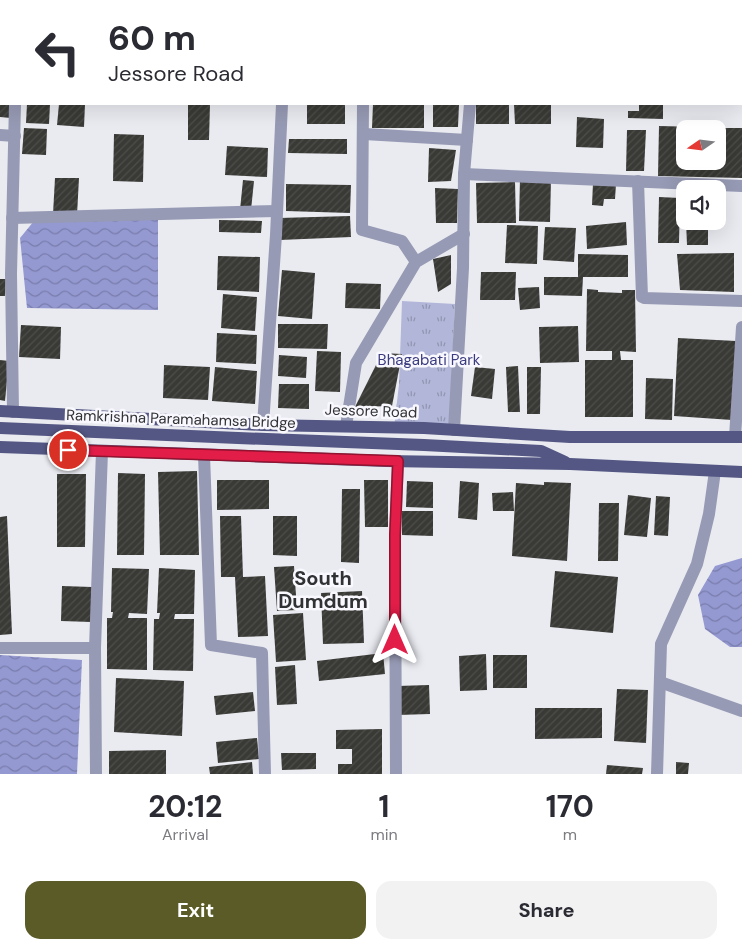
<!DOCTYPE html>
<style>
:root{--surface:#fff;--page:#f2f2f3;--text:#2b2b33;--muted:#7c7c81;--accent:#5b5b28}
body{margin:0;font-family:"DM Sans",sans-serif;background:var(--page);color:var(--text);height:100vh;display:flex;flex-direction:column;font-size:19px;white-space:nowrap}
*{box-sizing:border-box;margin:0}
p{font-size:16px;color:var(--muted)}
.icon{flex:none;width:28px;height:28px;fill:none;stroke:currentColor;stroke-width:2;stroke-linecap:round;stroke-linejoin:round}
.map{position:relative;height:774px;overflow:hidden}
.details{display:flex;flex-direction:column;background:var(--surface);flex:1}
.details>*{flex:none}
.banner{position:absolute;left:0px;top:0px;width:742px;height:105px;box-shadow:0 5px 20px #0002;background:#fff;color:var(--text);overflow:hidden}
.needle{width:32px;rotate:256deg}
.buttons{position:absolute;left:676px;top:120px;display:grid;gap:10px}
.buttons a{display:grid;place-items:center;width:50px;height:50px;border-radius:10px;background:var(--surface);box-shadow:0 5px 20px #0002;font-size:25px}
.pin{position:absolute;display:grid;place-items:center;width:42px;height:42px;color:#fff;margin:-21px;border:2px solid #fff;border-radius:50%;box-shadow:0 1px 5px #0007}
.me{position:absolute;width:55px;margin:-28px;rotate:0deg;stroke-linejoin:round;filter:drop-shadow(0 0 4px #0008)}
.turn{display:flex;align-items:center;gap:18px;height:105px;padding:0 25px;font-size:22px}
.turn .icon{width:65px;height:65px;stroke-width:2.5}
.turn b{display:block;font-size:35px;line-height:42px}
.eta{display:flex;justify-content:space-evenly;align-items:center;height:85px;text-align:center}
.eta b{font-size:30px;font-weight:700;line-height:35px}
.button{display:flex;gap:10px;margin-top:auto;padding:10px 25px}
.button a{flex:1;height:58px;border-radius:15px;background:var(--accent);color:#fff;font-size:20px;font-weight:700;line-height:58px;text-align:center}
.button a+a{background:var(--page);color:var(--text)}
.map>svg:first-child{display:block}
.grass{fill:url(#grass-tufts)}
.water{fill:url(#water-waves)}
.building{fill:url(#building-hatch)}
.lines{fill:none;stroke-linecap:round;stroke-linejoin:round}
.minor{stroke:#979ab4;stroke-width:12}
.primary{stroke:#545783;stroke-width:12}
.route-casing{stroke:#92132f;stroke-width:12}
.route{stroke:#e11d48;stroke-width:9}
.labels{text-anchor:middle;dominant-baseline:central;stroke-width:5;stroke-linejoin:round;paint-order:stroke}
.park-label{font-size:15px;fill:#3b3b80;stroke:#f8f8fe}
.street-label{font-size:15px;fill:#313234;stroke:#f8f8fe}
.district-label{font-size:20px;font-weight:bold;fill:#313234;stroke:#f8f8fe}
</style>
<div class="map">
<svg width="742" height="774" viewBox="0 0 742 774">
<defs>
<pattern id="grass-tufts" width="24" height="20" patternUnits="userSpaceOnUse" patternTransform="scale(1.25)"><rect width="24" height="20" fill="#b2b6d9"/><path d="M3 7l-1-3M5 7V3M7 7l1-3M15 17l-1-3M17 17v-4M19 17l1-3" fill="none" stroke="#9195b1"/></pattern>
<pattern id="water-waves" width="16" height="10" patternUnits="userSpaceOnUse" patternTransform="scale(1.25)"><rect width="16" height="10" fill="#9499d2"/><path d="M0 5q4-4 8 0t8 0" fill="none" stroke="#797dab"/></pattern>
<pattern id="building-hatch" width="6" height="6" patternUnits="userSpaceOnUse" patternTransform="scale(1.25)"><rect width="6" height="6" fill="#393935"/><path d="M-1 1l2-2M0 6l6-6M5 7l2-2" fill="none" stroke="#4d4e4a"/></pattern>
</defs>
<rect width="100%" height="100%" fill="#eaebf1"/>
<polygon class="grass" points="402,301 455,304 449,430 394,428 399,384"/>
<g class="water">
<polygon points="158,218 158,310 27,308 20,238 34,221"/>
<polygon points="742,558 742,647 730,647 705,629 698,595 715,566"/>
<polygon points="0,655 82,660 77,774 0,774"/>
</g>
<g class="building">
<polygon points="0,104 13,104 11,118 0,117"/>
<polygon points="27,104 50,104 49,124 26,123"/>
<polygon points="59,104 85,104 84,127 57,125"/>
<polygon points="188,104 210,104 209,140 188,140"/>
<rect x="307" y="104" width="38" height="20"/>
<polygon points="373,104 424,104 424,128 372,128"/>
<polygon points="433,104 459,104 458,127 433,127"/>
<rect x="476" y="104" width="33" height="20"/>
<polygon points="514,104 551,104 551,124 515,124"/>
<polygon points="639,104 663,104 663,119 628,118 628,111 639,111"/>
<polygon points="577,117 604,119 603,148 576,147"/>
<polygon points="659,126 700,127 700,129 685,129 685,161 718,161 718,128 742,128 742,178 658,176"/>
<polygon points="24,128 47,129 46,155 22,154"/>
<polygon points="627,130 646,130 644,171 626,171"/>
<polygon points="114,134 144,135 143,182 113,181"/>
<polygon points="289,139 347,139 347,154 288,153"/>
<polygon points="227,146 268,148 267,177 225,175"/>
<polygon points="429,148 456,150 451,181 428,182"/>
<polygon points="55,178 79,178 77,215 53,214"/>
<polygon points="520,178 551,179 550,222 519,221"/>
<polygon points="243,180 254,181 251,210 240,210"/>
<polygon points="515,182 516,223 477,223 476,183"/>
<polygon points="593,183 616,184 615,199 604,199 603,206 592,205"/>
<polygon points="286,184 351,185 350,213 286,211"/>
<polygon points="435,188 458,189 457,223 436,223"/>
<polygon points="659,197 680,198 679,243 658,243"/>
<polygon points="350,216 351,237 280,240 279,218"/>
<polygon points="219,220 262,221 261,233 219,232"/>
<polygon points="686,221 708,221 708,245 687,245"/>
<polygon points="626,222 627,245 587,249 586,226"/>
<polygon points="507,225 538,226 537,264 505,263"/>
<polygon points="545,227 576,228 574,262 543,260"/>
<polygon points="734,253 734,292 680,290 677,254"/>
<polygon points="578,254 628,255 628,277 583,277 582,296 544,295 544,277 578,277"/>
<polygon points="451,255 451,284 438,292 433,259"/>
<polygon points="218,256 260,257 259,292 217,290"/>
<polygon points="282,270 315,273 312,319 278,316"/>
<polygon points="481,272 516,272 515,300 480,300"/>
<polygon points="0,279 6,279 5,296 0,296"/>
<polygon points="346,283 381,284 380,309 345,308"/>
<polygon points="539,287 540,308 520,310 518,288"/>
<polygon points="587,289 598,290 598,292 622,293 622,290 635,290 636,352 620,351 621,360 633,360 633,417 585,417 585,360 612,360 612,351 586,351"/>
<polygon points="223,294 257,297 255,331 221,328"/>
<polygon points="278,324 328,324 327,349 278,348"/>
<polygon points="21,325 61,327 60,359 19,357"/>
<polygon points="578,326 579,362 540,363 539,327"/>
<polygon points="217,333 257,335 256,364 216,362"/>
<polygon points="678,338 736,341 732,420 674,416"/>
<polygon points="317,351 341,352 340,392 315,391"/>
<polygon points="382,353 402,354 392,406 355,407"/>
<polygon points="279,355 307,357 306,378 278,376"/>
<polygon points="0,360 9,361 5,401 0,400"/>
<polygon points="164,365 210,367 208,400 163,398"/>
<polygon points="518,366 520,412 508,412 506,367"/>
<polygon points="215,367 257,371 255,404 212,401"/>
<polygon points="475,367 495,369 492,399 471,396"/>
<polygon points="527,367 541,367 540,414 527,414"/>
<polygon points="646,378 673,379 672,420 645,419"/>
<polygon points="279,384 309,384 309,409 278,408"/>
<polygon points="197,471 199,555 160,555 158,472"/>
<polygon points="118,473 145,474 144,555 117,555"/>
<polygon points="57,474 86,474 85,547 57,547"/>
<polygon points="217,480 269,480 269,509 217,510"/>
<polygon points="364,480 388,480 388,527 365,527"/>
<polygon points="407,481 433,482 433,508 406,507"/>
<polygon points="460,481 479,483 477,520 458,518"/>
<polygon points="544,482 571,483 567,561 512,556 516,483 544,485"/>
<polygon points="342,489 360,489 359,563 341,562"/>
<polygon points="513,492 514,511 493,511 492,493"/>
<polygon points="628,495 651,498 647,537 624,535"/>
<polygon points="656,496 670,497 668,536 654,535"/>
<polygon points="599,503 619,503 618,561 598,561"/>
<polygon points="402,511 433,511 433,536 402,535"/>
<polygon points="7,516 12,634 0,635 0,517"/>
<polygon points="220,516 241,516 243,577 265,576 268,636 238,637 235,577 221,577"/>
<polygon points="273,516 297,516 297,556 273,555"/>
<polygon points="294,566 297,610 277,611 274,567"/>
<polygon points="112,568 149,569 147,614 129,613 128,618 147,618 147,670 107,669 107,618 112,618 113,612 111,612"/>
<polygon points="159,568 195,570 194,614 175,614 174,619 194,619 193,671 153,670 154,619 159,619 160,613 157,613"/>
<polygon points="555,571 618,577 613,633 550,627"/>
<polygon points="62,586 92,587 91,622 61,621"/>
<polygon points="362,591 364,643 323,644 321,593"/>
<polygon points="303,613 306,660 276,662 273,615"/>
<polygon points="383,653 385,674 319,681 317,661"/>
<polygon points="486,654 487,690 460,691 459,656"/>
<rect x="493" y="655" width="34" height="33"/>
<polygon points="295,665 297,704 277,705 275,667"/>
<polygon points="116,678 184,681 182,736 114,732"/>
<polygon points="429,685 430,714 398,715 397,686"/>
<polygon points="617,689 648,690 646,743 614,741"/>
<polygon points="253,692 255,711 216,715 214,696"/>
<polygon points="535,708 602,708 602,738 535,739"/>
<polygon points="382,729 382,774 338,774 338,764 352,764 352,749 336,749 336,730"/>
<polygon points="257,738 259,759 218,763 216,742"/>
<polygon points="166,750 166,774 109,774 109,751"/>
<polygon points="281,753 316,753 316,769 282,770"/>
<polygon points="252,762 253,774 210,774 209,767"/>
<polygon points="676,762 689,763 688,774 676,774"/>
<polygon points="607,765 643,768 642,774 606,774"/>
</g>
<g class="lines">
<g class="minor">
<polyline points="361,0 361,1"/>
<polyline points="76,1 76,0"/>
<polyline points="286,1 286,0"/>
<polyline points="477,1 478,0"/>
<polyline points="657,1 657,0"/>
<polyline points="363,104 362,230 402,241 416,262"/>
<polyline points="364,134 467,140"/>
<polyline points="0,135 15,136"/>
<polyline points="464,174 742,186"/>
<polyline points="638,181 642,297 644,298 742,301"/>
<polyline points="12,218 277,211"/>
<polyline points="13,412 11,274 15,104"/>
<polyline points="263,425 276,235 282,104"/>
<polyline points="346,426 356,363 416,262 464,234"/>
<polyline points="454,430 463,268 464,174 470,104"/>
<polyline points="735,437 742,327"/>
<polyline points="204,455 211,645 262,653 265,774"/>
<polyline points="0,648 95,648"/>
<polyline points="660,682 742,711"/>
<polyline points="96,774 95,648 102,451"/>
<polyline points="396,774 395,535 398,461"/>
<polyline points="657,774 661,644 697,564 709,514 715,471"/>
</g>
<g class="primary">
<polyline points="0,411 263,425 424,428 570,437 742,437"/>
<polyline points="0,428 238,438 424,445 541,451 565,462"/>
<polyline points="0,447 387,461 570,464 742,472"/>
</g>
</g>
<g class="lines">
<defs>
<polyline id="route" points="68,450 398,461 395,535 395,640"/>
</defs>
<use href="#route" class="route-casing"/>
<use href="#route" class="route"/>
</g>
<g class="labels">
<g class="park-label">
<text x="429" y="360">Bhagabati Park</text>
</g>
<g class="street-label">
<text transform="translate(371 411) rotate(2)">Jessore Road</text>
<text transform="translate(181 419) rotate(2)">Ramkrishna Paramahamsa Bridge</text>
</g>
<g class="district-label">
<text x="323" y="578">South<tspan x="323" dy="23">Dumdum</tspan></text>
</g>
</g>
</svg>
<div class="buttons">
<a><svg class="needle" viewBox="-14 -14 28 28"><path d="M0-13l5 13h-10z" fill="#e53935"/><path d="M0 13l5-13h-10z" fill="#7c7c81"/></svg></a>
<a><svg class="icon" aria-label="sound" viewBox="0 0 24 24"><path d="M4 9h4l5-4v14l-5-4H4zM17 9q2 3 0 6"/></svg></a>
</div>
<div class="pin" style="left:68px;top:450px;background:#d93025"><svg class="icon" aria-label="arrive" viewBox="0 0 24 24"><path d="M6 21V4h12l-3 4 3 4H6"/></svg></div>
<svg class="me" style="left:395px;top:640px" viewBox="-20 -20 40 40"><path d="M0-17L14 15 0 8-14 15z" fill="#e11d48" stroke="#fff" stroke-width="4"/></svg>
<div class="banner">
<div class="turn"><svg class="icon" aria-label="left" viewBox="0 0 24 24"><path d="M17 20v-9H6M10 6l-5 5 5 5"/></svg><div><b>60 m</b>Jessore Road</div></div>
</div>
</div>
<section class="details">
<div class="eta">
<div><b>20:12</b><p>Arrival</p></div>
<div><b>1</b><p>min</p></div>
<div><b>170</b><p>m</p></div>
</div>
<div class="button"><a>Exit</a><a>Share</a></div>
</section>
